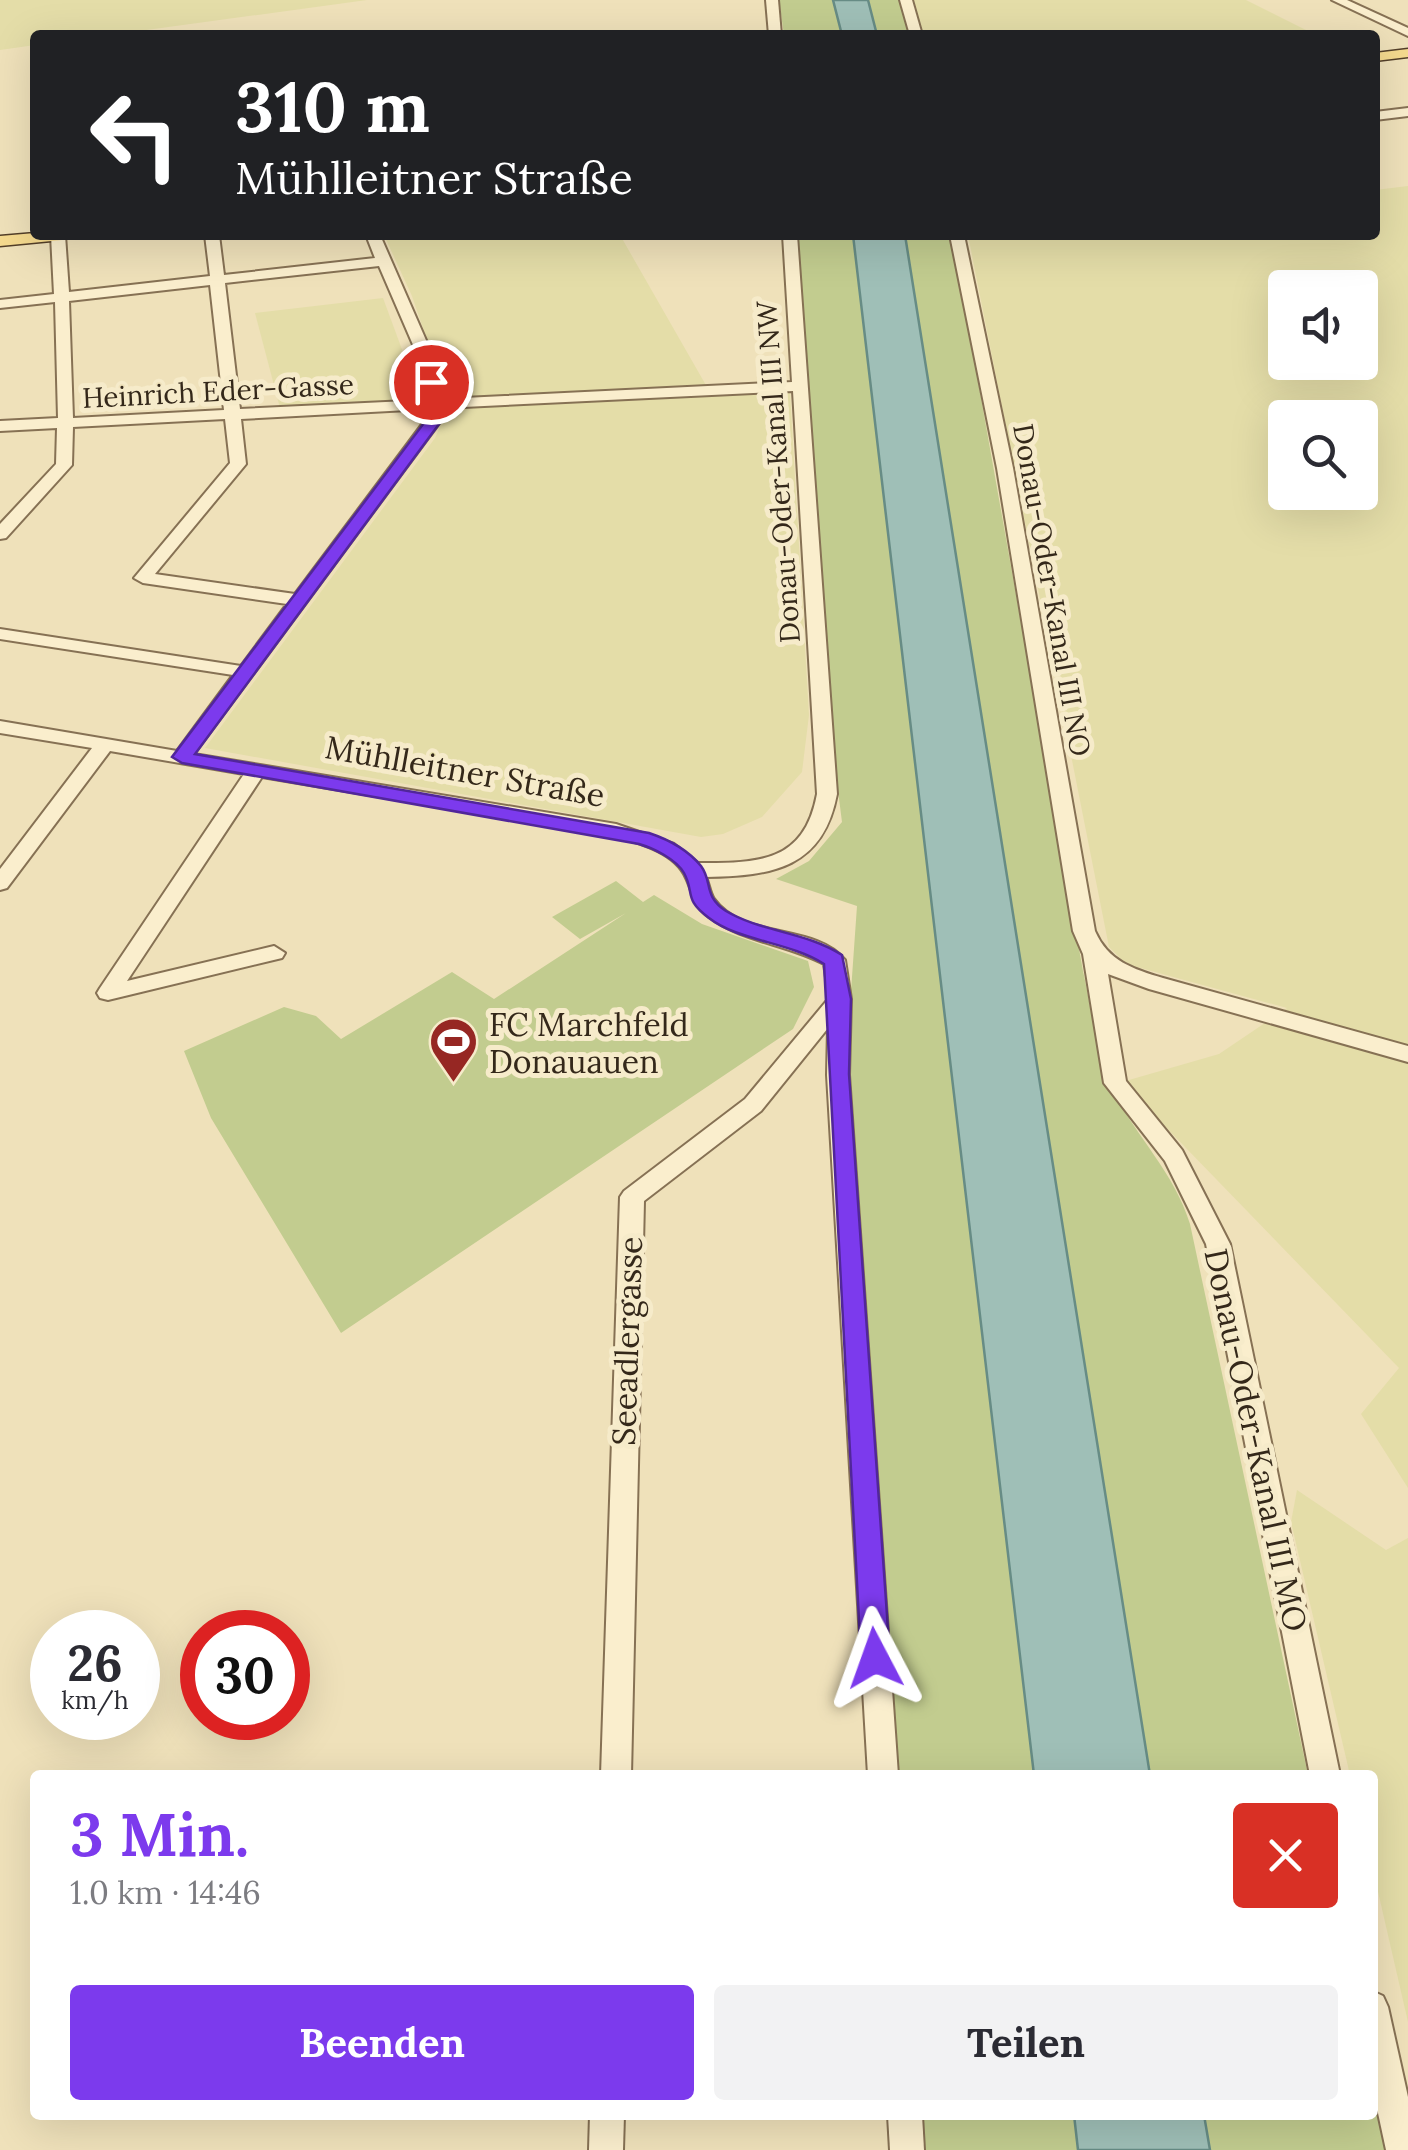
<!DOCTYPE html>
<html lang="de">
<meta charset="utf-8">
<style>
:root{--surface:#fff;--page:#f2f2f3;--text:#2b2b33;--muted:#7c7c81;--accent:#7c3aed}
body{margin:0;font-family:Lora,serif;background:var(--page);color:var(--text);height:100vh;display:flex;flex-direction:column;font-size:38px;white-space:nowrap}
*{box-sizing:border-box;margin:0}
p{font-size:32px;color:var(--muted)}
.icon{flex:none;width:55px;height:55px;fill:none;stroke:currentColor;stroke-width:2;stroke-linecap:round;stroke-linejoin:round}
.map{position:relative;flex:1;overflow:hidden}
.panel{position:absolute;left:30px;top:1770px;width:1348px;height:350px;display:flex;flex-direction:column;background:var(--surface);border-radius:10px;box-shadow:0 10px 40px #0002}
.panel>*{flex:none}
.guide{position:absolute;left:30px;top:30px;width:1350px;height:210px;border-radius:10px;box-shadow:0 10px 40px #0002;background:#202124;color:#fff;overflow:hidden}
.tools{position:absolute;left:1268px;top:270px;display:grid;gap:20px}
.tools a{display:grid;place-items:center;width:110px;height:110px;border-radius:10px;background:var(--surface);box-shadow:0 10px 40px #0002;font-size:50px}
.speed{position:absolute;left:30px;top:1610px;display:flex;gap:20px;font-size:50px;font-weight:700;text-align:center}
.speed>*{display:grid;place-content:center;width:130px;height:130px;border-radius:50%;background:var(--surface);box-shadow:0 10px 40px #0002;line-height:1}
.speed small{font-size:25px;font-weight:400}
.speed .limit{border:15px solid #d22;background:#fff;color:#111}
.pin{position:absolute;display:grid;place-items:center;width:85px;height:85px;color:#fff;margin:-42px;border:5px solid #fff;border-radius:50%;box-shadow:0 2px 10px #0007}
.me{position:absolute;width:110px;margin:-55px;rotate:356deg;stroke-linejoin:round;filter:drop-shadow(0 0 8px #0008)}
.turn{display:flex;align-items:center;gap:35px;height:210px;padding:0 40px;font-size:45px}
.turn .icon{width:130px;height:130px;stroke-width:2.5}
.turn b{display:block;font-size:70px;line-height:85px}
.round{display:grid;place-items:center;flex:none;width:105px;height:105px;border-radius:10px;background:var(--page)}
.head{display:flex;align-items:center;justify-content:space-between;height:170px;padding:0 40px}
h1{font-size:60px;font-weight:700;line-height:75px;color:var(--accent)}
.action{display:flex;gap:20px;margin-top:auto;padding:20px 40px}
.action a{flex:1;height:115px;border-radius:10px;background:var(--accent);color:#fff;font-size:40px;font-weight:700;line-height:115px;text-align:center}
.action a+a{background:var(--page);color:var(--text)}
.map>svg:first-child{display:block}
.farmland{fill:#e4dda8;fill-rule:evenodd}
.green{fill:#c2cc8f}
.water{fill:#9fbfb7;stroke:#678c85;stroke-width:2.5}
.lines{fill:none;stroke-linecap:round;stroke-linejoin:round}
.minor-casing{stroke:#867154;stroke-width:4}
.major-casing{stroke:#533f29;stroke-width:3}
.minor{fill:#faeecd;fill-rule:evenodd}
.major{fill:#f5da8f;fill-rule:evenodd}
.route{fill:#7c3aed;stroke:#51269a;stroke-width:2.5}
.labels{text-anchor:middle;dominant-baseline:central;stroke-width:10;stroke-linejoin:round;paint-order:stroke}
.far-street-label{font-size:28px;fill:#34281a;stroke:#f6ebca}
.street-label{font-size:32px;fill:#34281a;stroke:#f6ebca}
.poi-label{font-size:32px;fill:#34281a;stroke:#f6ebca;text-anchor:start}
</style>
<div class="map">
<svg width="1408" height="2150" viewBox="0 0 1408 2150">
<rect width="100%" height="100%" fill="#efe1ba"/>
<g class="farmland">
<polygon points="0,0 367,0 110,35 35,35 35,45 0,50"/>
<polygon points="912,0 1246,0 1316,35 923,35"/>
<path d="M1408,186V1488L1361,1414L1399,1368L1122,1082L1219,1054L1287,1008L1126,964L1109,947L968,235H1375V190ZM1285,288H1360V362H1285ZM1285,418H1360V492H1285Z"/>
<polygon points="384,235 620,235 707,387 790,393 809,715 802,772 762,817 723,834 701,837 205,748 435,438 452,399 445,393 412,296"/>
<polygon points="383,298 421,401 280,408 255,313"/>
<polygon points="1297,1490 1386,1550 1408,1538 1408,2022 1373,1870 1372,1775 1350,1775 1291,1522"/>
</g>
<g class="green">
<polygon points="779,0 833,0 842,35 784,35"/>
<polygon points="868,0 900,0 911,35 877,35"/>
<polygon points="798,235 853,235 1034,1775 891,1775 845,1076 857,906 776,879 809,861 842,822 827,704"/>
<path d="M905,235H952L1083,971C1091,1006 1097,1060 1113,1091C1137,1138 1174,1172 1190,1224L1308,1775H1150Z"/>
<polygon points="616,881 643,902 654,895 702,924 808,961 814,987 793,1029 341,1333 211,1118 184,1051 284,1007 316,1016 341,1039 452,972 494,999 626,913 580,939 552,917"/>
<polygon points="1373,2081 1387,2150 1210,2150 1204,2115 1372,2115"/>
<polygon points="915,2115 1074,2115 1078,2150 918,2150"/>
</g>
<g class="water">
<polygon points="833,0 868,0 877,35 842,35"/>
<polygon points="853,235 905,235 1150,1775 1034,1775"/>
<polygon points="1074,2115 1204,2115 1210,2150 1078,2150"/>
</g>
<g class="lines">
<defs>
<g id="minor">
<polygon points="766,0 778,0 781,35 769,35"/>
<polygon points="900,0 912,0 922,35 910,35"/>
<polygon points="1332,0 1347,0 1408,28 1408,36"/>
<polygon points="1408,108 1408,116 1375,120 1375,112"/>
<path d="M51,235H65L69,292L210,276L205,235H219L224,275L375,258L366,235H380L432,354L443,399L792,382L783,235H797L837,794C823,868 773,876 706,877C709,884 710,893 714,899C743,940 815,923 845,960L851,999L849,1075L898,1775H868L827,1075L828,1028L761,1111L644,1201L631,1775H601L620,1197L624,1191L745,1099L829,998L824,964C787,944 742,942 709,917C694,907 693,893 686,878C675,852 639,843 614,836L262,777L127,981L274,946L285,953L282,958L108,1000L100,998L97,993L100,988L244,774L110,751L7,888L0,890V869L92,748L0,733V721L177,751L233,675L0,639V629L241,666L287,604L143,583L134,578L230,463L225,419L73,427L72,465L6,538L0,539V524L56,464L57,428L0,431V421L58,418L55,302L0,308V300L54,294ZM379,266L417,354L428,400L240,409L225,283ZM210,285L224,410L73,418L69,301ZM793,391L817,794C804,863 759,863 698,863L674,844L616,824L194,754L440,422L443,408ZM427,409L426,419L295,594L155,574L246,464L241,419Z"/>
<path d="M950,235H964L1013,468L1095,931C1108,961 1133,969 1163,978L1408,1046V1062L1149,989L1108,974L1126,1081L1182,1150L1230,1244L1340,1775H1310L1206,1244L1165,1161L1104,1083L1083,954L1073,931L997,468Z"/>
<polygon points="1372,1991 1383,1996 1388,2007 1408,2097 1408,2150 1386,2150 1372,2085"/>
<polygon points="590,2115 624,2115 623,2150 589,2150"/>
<polygon points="888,2115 922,2115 924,2150 890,2150"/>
</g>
<g id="major">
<polygon points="1408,49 1408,57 1375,61 1375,53"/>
<polygon points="35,233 70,235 62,240 0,246 0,236"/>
</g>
</defs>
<use href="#minor" class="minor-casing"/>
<use href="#major" class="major-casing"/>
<use href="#minor" class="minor"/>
<use href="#major" class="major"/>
</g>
<path class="route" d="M431,377L439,382L446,406L442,420L195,754L649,833C667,839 688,850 701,866C713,882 703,896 726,911C761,932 807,932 842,955L851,999L849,1074L890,1658L885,1668L875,1671L865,1668L861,1658L824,964C790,942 738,941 709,918C683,899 695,893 684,873C676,859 653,848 639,844L182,763L172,757L427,419L431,406L423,382Z"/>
<defs>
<symbol id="stadium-pin" viewBox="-11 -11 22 30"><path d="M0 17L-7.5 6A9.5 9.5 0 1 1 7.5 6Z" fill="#962723" stroke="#f6ebca"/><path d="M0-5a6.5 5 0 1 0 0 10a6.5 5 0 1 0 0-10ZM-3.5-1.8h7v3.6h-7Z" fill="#fff"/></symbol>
</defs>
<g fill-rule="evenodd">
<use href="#stadium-pin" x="426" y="1014" width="55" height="75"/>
</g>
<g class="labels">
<g class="far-street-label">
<text transform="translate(218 391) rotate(-3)">Heinrich Eder-Gasse</text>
<text transform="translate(778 472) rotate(-94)">Donau-Oder-Kanal III NW</text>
<text transform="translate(1052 590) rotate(80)">Donau-Oder-Kanal III NO</text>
</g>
<g class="street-label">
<text transform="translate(465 771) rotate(10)">Mühlleitner Straße</text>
<text transform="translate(627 1341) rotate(-88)">Seeadlergasse</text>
<text transform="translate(1256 1440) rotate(78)">Donau-Oder-Kanal III MO</text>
</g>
<g class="poi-label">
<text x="489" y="1024">FC Marchfeld<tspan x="489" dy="37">Donauauen</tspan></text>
</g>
</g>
</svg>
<div class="tools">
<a><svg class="icon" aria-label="sound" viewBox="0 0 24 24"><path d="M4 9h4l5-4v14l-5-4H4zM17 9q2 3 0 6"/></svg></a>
<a><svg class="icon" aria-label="search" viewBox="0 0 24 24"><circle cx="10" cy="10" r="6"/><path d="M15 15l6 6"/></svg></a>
</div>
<div class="speed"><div>26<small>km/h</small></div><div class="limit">30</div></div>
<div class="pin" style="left:431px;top:382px;background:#d93025"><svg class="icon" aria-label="arrive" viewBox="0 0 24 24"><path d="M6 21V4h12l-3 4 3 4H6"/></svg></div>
<svg class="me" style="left:875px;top:1658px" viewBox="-20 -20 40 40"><path d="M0-17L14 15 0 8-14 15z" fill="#7c3aed" stroke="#fff" stroke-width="4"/></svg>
<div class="guide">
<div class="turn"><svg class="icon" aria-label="left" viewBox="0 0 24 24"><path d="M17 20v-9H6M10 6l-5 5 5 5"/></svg><div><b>310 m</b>Mühlleitner Straße</div></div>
</div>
<section class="panel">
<div class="head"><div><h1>3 Min.</h1><p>1.0 km · 14:46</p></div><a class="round" style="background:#d93025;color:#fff"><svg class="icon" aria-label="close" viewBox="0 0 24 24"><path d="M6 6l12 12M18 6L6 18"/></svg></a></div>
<div class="action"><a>Beenden</a><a>Teilen</a></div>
</section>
</div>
